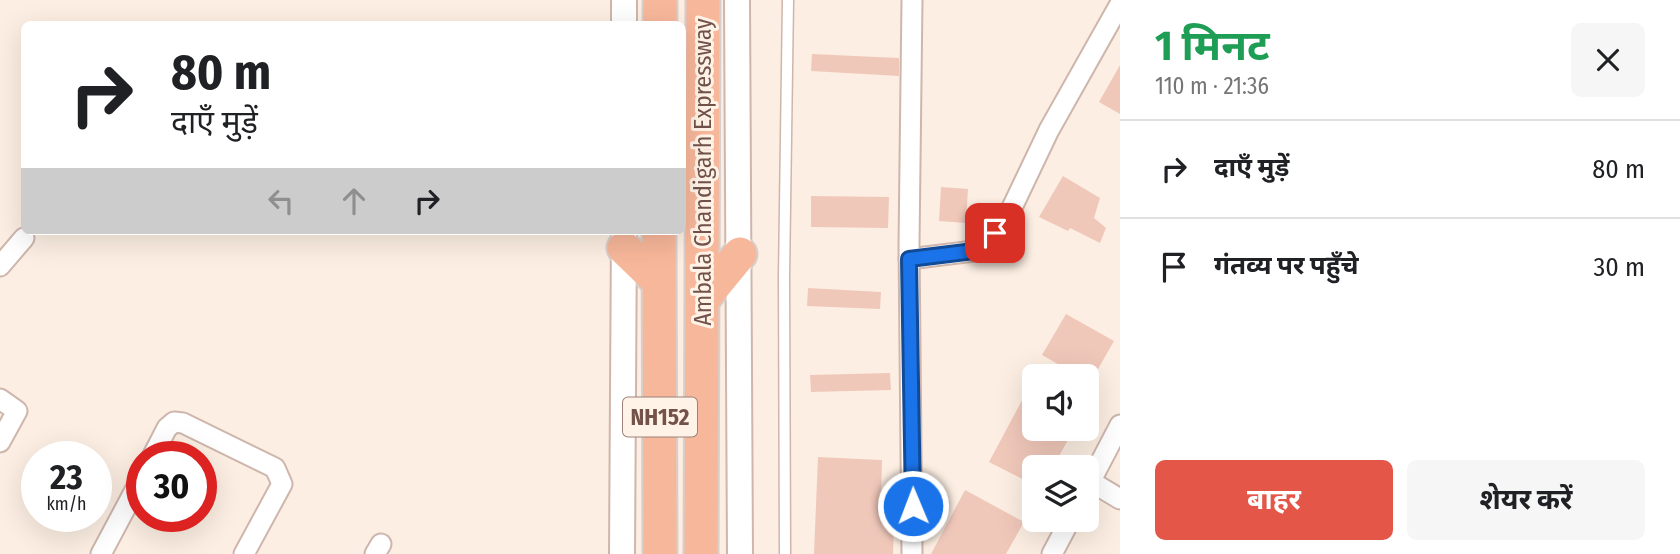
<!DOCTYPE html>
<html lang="hi">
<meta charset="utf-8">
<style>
:root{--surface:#fff;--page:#f6f6f6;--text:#202124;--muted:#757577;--line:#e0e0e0;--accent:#e45648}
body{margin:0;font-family:"Fira Sans Condensed","Noto Sans Devanagari",sans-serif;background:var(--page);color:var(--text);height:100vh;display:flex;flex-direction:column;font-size:26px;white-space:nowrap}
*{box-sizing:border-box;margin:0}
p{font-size:23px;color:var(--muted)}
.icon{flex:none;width:38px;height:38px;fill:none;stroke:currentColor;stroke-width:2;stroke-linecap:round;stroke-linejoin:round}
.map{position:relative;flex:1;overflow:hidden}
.details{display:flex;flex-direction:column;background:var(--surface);width:560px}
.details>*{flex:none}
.hud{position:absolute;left:21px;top:21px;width:665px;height:214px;border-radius:10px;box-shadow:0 7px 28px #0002;background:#fff;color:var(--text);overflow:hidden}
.buttons{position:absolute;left:1022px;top:364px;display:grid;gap:14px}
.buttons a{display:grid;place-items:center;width:77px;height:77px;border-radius:10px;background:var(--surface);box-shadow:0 7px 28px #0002;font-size:35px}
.speed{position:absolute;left:21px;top:441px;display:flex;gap:14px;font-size:35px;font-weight:700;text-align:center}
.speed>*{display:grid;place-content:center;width:91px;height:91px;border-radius:50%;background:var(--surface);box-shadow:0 7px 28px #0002;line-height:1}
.speed small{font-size:18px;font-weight:400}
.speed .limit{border:10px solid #d22;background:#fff;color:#111}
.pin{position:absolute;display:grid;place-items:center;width:60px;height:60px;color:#fff;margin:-30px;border-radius:14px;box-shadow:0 4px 10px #0006}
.me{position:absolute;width:77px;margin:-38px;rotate:359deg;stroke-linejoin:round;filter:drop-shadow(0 0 5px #0008)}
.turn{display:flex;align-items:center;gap:24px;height:147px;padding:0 35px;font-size:32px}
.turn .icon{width:91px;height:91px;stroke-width:2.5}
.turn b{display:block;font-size:49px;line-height:60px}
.lanes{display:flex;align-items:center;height:66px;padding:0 35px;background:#0003;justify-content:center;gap:35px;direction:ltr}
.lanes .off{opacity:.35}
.round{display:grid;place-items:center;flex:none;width:74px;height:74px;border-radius:10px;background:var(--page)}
.headline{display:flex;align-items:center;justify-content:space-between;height:119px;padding:0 35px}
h1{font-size:42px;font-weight:700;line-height:52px;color:#1e9e55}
.cta{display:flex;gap:14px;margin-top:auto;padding:14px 35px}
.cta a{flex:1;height:80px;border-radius:10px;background:var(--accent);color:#fff;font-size:28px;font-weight:700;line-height:80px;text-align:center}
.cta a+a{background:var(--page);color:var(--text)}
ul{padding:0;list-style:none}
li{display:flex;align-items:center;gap:21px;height:98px;padding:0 35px;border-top:2px solid var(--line)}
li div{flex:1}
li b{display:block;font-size:26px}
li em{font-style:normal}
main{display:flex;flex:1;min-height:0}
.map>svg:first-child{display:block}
.building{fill:#f0c8ba}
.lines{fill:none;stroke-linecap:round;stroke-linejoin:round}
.service-casing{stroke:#ceb6ac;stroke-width:13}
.minor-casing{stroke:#ceb6ac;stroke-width:23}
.tertiary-casing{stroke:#ceb6ac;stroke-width:28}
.trunk-casing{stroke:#d8cfcc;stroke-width:37}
.service{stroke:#fff;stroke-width:10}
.minor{stroke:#fff;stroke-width:19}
.tertiary{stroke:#fff;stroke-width:24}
.trunk{stroke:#f7b79a;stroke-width:33}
.route-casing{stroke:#114b97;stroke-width:18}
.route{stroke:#1a73e8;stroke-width:12}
.labels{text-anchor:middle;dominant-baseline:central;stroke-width:6;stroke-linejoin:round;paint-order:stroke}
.shield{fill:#fff2e7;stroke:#9c8278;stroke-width:2}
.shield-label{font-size:23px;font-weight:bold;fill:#725249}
.street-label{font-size:24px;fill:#725249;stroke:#fff2e7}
</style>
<main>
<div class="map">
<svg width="1120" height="554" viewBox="0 0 1120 554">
<rect width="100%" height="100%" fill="#fceee2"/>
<g class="building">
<polygon points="812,54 899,58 899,76 811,71"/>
<polygon points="1120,65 1120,114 1099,102"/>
<polygon points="1063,176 1100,198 1094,218 1106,228 1100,243 1070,228 1068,231 1039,217"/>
<polygon points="941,187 968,189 966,223 939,221"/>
<polygon points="811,196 889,197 888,228 811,227"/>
<polygon points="808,288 881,292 880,309 807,306"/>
<polygon points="1066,314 1114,341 1090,383 1087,381 1087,376 1079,376 1042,355"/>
<polygon points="890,373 891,390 811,392 810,375"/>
<polygon points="1034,378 1034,429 1074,429 1053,467 1034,467 1034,485 989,462"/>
<polygon points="818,457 882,460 881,502 895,503 893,554 814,554"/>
<polygon points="965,490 1024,522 1006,554 931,554"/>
</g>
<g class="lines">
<defs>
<polyline id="service" points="785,554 784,276 788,0"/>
<g id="minor">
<polyline points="912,0 909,244 912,554"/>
<polyline points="909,259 982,250 1008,216 1049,130 1120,4"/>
<polyline points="0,266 24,238"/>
<polyline points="0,399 17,411 0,442"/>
<polyline points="152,457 167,428 174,422 183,423 275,468 282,484 244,554"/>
<polyline points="1090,481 1120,499"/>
<polyline points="1087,488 1120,425"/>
<polyline points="101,554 142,477"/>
<polyline points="375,554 381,544"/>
<polyline points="1052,554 1070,520"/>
</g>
<g id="tertiary">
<polyline points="737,0 740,554"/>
<polyline points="624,24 624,0"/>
<polyline points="622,554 624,231"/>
</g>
<g id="trunk">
<polyline points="660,24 660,0"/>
<polyline points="659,231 660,554"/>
<polyline points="624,248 658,281"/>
<polyline points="703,299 740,254"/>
<polyline points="701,554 703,0"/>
</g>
</defs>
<use href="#service" class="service-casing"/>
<use href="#minor" class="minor-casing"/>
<use href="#tertiary" class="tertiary-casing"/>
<use href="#trunk" class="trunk-casing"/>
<use href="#service" class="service"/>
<use href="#minor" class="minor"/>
<use href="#tertiary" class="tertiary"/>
<use href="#trunk" class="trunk"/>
</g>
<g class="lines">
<defs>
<polyline id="route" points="913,506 909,259 982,250 995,233"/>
</defs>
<use href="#route" class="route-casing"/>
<use href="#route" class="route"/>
</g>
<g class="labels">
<rect class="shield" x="623" y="397.5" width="74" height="39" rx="5"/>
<g class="shield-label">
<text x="660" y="417">NH152</text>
</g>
<g class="street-label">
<text transform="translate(703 172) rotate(-90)">Ambala Chandigarh Expressway</text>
</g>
</g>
</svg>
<div class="buttons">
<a><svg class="icon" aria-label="sound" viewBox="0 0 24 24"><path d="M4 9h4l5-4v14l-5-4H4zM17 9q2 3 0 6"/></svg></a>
<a><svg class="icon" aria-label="layers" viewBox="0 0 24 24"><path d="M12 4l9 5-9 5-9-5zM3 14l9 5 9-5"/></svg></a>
</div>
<div class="speed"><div>23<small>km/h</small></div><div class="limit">30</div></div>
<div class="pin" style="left:995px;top:233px;background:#d93025"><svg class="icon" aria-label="arrive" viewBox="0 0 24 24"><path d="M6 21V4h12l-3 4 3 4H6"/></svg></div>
<svg class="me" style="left:913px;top:506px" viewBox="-20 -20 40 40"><circle r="17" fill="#1a73e8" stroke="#fff" stroke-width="3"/><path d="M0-11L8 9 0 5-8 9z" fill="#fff"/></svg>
<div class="hud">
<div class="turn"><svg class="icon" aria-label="right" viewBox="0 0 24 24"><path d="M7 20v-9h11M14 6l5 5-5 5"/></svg><div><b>80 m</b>दाएँ मुड़ें</div></div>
<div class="lanes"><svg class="icon off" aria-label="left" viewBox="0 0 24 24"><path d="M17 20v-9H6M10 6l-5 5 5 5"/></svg><svg class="icon off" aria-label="ahead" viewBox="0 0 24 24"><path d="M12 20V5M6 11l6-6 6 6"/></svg><svg class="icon" aria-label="right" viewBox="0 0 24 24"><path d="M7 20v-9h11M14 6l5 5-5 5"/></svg></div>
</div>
</div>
<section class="details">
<div class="headline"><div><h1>1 मिनट</h1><p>110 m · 21:36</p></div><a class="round"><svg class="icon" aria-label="close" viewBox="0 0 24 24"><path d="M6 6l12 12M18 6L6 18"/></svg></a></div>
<ul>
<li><svg class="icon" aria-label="right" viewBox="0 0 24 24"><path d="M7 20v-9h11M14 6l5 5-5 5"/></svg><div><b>दाएँ मुड़ें</b></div><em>80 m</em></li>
<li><svg class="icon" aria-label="arrive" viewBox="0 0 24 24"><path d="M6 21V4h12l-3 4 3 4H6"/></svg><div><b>गंतव्य पर पहुँचे</b></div><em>30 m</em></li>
</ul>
<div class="cta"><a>बाहर</a><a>शेयर करें</a></div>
</section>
</main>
